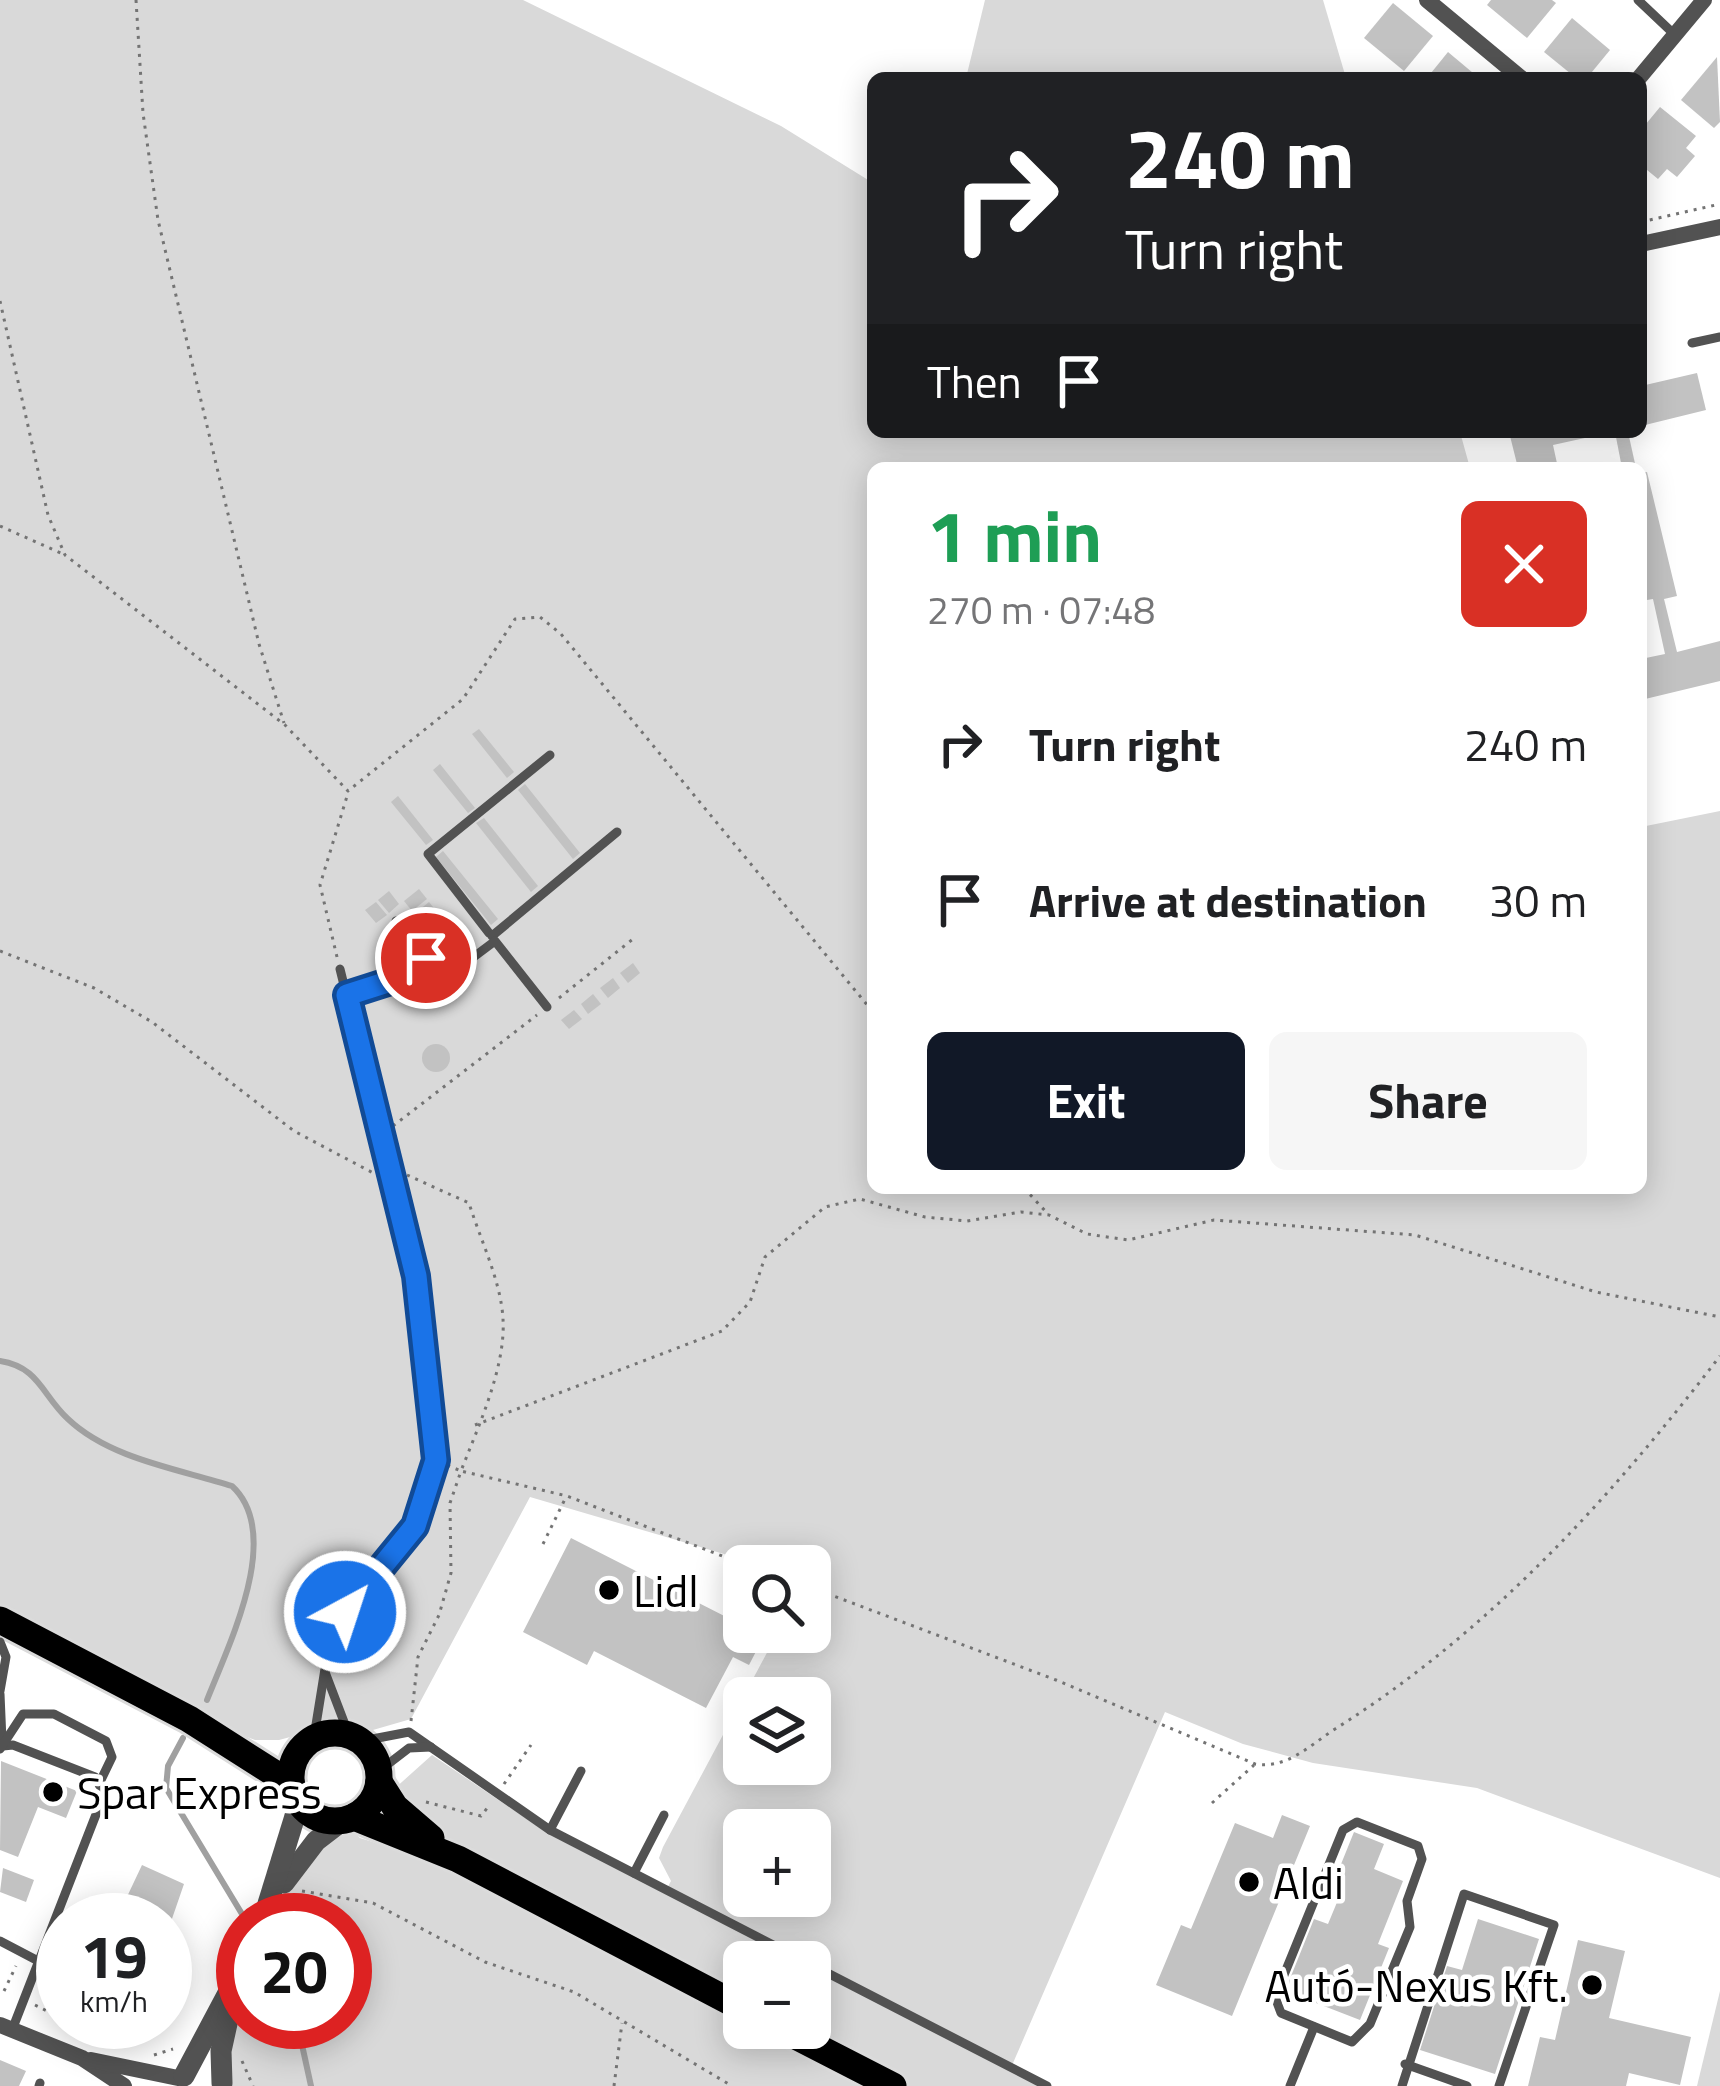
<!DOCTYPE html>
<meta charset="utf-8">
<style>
:root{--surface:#fff;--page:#f6f6f6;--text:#202124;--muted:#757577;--accent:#111827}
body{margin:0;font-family:"Titillium Web",sans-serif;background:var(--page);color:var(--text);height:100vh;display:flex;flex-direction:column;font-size:45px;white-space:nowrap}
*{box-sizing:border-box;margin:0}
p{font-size:39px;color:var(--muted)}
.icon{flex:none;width:66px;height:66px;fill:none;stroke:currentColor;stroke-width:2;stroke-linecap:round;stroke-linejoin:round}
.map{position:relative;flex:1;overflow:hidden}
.panel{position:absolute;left:867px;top:462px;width:780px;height:732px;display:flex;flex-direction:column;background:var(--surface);border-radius:18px;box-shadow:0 6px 30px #0003}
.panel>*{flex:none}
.guide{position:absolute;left:867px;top:72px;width:780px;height:366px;border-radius:18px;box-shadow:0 6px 30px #0003;background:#202124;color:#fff;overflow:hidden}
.fabs{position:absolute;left:723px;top:1545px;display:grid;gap:24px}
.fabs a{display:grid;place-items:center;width:108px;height:108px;border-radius:18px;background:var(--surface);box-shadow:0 6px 30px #0003;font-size:60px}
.speed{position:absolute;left:36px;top:1893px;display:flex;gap:24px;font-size:60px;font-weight:700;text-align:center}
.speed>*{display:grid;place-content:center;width:156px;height:156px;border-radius:50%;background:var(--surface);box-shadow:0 6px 30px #0003;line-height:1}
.speed small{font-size:30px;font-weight:400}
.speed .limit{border:18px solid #d22;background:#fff;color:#111}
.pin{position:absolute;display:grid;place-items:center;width:102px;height:102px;color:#fff;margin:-51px;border:6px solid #fff;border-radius:50%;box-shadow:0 3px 12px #0007}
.me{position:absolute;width:132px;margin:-66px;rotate:40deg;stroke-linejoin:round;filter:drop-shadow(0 0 9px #0008)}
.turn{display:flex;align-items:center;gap:42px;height:252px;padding:0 60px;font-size:54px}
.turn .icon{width:156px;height:156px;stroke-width:2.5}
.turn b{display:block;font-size:84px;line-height:102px}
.then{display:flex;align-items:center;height:114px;padding:0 60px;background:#0003;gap:24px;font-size:45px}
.round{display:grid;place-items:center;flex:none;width:126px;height:126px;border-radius:18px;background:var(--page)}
.overview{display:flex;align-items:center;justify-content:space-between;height:204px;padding:0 60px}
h1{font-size:72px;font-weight:700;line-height:90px;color:#1e9e55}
.cta{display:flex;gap:24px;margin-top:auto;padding:24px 60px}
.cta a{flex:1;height:138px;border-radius:18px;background:var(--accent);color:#fff;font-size:48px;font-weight:700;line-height:138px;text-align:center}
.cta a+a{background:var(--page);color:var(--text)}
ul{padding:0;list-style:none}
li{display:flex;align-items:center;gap:36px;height:156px;padding:0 60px}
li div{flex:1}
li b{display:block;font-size:45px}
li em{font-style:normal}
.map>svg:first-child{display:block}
.green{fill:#d9d9d9;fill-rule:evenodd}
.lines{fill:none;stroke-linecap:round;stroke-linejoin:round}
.stream{stroke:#a0a0a0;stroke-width:6}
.building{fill:#c2c2c2}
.primary-casing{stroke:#dbdbdb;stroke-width:33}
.path{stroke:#747474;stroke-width:3;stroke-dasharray:3 6;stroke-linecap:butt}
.service{stroke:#525252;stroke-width:9}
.minor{stroke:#525252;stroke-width:16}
.tertiary{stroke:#525252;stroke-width:21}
.primary{stroke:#000;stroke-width:27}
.route-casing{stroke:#114b97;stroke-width:30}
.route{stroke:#1a73e8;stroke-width:21}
.poi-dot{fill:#000;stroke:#fff;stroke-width:4.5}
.labels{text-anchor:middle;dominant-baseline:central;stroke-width:9;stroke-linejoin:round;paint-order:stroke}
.poi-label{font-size:45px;fill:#000;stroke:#fff;text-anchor:start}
</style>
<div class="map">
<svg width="1720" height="2086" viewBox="0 0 1720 2086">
<rect width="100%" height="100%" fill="#fff"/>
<g class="green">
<path d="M0,0H523L781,126L873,183V432H1460L1470,468H873V1188H1641V827L1720,811V1878L1477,1788L1313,1763L1243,1744L1165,1712L1010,2070L1039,2086H226L223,2050L243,1971V2022H345V1920H265L273,1902L342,1821L360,1838L389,1847L394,1840L393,1790L432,1755L552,1836L665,1892L671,1881L659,1858L663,1847L778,1632H810V1566H765L530,1497L411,1719L366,1732L324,1728L279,1740H255L226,1729L0,1614ZM744,1698H810V1764H744ZM744,1830H810V1896H744ZM744,1962H810V2028H744Z"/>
<polygon points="985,0 1323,0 1346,78 966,78"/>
<polygon points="1720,1991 1720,2086 1697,2086"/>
</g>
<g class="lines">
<g class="stream">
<path d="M0,1361C39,1367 42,1395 68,1419C110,1459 179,1469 232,1486C284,1534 229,1644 207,1700"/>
<polyline points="183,1738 168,1766 166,1788 245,1919"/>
<polyline points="297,2022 311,2086"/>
</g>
</g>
<g class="building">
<polygon points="1491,0 1552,0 1556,3 1527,38 1487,5"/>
<polygon points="1393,3 1433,36 1404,71 1364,38"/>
<polygon points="1572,18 1610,50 1587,78 1576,78 1544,52"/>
<polygon points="1448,52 1479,78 1427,78"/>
<polygon points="1717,57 1720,122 1714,128 1681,100"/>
<polygon points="1660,107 1696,136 1686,148 1695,156 1677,177 1667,169 1658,179 1641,165 1641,130"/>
<polygon points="1697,373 1706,410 1641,426 1641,386"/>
<polygon points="1509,432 1603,432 1603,434 1553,445 1558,468 1518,468"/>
<polygon points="1615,432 1628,432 1636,468 1622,468"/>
<polygon points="1647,472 1677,596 1664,599 1677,652 1720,641 1720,681 1641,700 1641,659 1665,654 1653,599 1641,601 1641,473"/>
<polygon points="479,729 514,772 507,778 472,734"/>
<polygon points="440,764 475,808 468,813 433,770"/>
<polygon points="525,784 580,853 573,859 518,790"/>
<polygon points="398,796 433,840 426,845 391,802"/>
<polygon points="484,818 538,886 531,892 476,823"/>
<polygon points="443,851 498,919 491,925 436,857"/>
<polygon points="419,889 427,899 412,911 404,901"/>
<polygon points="389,891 399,904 389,913 378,900"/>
<polygon points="376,902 387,915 376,923 365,910"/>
<polygon points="429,902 437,912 422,924 414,914"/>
<polygon points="439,915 447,925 432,937 424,927"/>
<polygon points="455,935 463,945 448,957 440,947"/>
<polygon points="633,963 640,973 628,983 620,973"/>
<polygon points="613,978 620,988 608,998 600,988"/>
<polygon points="593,994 601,1004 588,1014 581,1004"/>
<polygon points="574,1010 582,1019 569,1029 561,1020"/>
<circle cx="436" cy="1058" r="14"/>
<polygon points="571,1538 744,1626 744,1632 764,1636 749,1665 733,1657 706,1708 594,1651 587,1665 523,1632"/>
<polygon points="1,1761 77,1791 66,1818 38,1807 18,1857 0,1850"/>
<polygon points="1282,1815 1310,1826 1232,2016 1156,1985 1181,1925 1191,1929 1235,1823 1273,1838"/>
<polygon points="1354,1832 1384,1844 1374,1869 1403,1881 1378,1944 1389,1948 1360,2020 1285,1991 1314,1919 1328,1924 1345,1883 1335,1879"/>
<polygon points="142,1865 184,1884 165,1939 165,1920 116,1920"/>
<polygon points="3,1868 34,1880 26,1902 0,1892"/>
<polygon points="1478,1919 1539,1939 1495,2074 1420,2050 1447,1966 1462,1970"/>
<polygon points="1578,1940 1625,1951 1609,2018 1691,2037 1680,2085 1629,2073 1626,2086 1528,2086 1540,2037 1555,2040"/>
<polygon points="0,2060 26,2071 19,2086 0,2086"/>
</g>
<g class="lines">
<defs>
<g id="primary">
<polyline points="0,1620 189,1719 291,1784"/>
<circle cx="335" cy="1777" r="44"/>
<polyline points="379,1782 395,1807 431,1838"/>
<polyline points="354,1817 458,1859 744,2009"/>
<polyline points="780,2028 893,2086"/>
</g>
</defs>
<use href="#primary" class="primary-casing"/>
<g class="path">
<polyline points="136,0 143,113 158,220 259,644 284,723"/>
<polyline points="1641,222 1720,204"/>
<polyline points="0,301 48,515 65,555 285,725 348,791 463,699 515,619 540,617 561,634 873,1012"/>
<polyline points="0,526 63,554"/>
<polyline points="0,951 94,988 152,1022 294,1131 377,1175"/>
<polyline points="337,957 320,885 348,793"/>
<polyline points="559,998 633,939"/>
<polyline points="393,1126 537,1015"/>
<path d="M407,1175L469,1203C480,1239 501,1281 503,1319C506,1367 478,1427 461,1471L449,1466"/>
<polyline points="1024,1188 1047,1213"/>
<polyline points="475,1425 722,1331 750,1302 765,1257 825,1207 860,1199 925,1217 967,1221 1021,1212 1049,1215 1087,1234 1128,1240 1214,1220 1415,1235 1596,1292 1720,1317"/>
<polyline points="543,1544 566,1497"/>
<path d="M810,1587L1056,1680L1255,1764C1287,1769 1309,1746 1335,1729C1489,1632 1610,1499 1720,1356"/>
<polyline points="411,1721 418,1657 439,1615 451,1573 450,1503 461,1471 567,1496 748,1566"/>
<polyline points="504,1784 531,1745"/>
<polyline points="426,1802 481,1816 488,1807"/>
<polyline points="1212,1803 1254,1765"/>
<polyline points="302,1891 373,1903 485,1962 574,1992 732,2086"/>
<polyline points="4,1991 16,1966"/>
<polyline points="35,2005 63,2019"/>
<polyline points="70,2022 123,2047"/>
<polyline points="154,2055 173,2049"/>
<polyline points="242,2061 253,2086"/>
<polyline points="614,2086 622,2023"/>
</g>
<g class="service">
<polyline points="1638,0 1675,35"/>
<polyline points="1692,343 1720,337"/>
<polyline points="396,921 426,958 397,978"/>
<polyline points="489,933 428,854 550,755"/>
<polyline points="492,936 617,832"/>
<polyline points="347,995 397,978 415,1001 495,941 547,1007"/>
<polyline points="0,1642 6,1657 0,1691"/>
<polyline points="325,1672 349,1735"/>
<polyline points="0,1694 2,1741"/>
<polyline points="314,1737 330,1638 414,1526 436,1460 416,1276 340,969"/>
<polyline points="362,1741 409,1732 550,1830 1047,2086"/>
<polyline points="3,1746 13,1745 95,1777 104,1794 12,2030"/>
<polyline points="0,1749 23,1714 54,1714 106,1741 112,1757 100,1782"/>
<polyline points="379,1771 409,1748 431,1747"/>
<polygon points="1357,1822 1418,1846 1422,1859 1407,1901 1410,1927 1370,2024 1352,2042 1281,2013 1275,1997 1343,1830"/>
<polyline points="550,1830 581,1771"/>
<polyline points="634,1873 664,1815"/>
<polyline points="0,1941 63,1974"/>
<polyline points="1405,2064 1467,2086"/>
<polyline points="39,2086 40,2083"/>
<polyline points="1290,2086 1314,2027"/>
<polyline points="1402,2086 1464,1894 1554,1925 1499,2086"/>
</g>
<g class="minor">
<polyline points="1427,0 1521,78"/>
<polyline points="1639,78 1704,0"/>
<polyline points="1641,244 1720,227"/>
<polyline points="0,2025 82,2058 124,2086"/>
<polyline points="91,2060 178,2078"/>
</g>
<g class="tertiary">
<polyline points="284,1883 316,1841 342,1821"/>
<polyline points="263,1920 299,1803"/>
<polyline points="184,2076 243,1965"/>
<polyline points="222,2083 221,2051 230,2010"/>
</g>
<use href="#primary" class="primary"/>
</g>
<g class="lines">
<defs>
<polyline id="route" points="345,1612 415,1526 436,1460 416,1276 347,995 397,979 426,958"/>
</defs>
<use href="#route" class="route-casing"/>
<use href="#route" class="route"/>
</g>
<g class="poi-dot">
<circle cx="609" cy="1590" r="12"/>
<circle cx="53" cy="1792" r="12"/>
<circle cx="1249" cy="1882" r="12"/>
<circle cx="1592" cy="1985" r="12"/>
</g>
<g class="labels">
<g class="poi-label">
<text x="633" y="1590">Lidl</text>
<text x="77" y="1792">Spar Express</text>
<text x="1273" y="1882">Aldi</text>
<text x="1568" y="1985" text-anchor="end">Autó-Nexus Kft.</text>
</g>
</g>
</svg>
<div class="fabs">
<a><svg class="icon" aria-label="search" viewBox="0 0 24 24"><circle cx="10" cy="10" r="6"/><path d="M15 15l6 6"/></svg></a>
<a><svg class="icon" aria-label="layers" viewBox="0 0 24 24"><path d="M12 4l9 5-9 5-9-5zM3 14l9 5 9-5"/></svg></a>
<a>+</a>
<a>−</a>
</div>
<div class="speed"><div>19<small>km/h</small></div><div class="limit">20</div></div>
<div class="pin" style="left:426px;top:958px;background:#d93025"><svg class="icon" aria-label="arrive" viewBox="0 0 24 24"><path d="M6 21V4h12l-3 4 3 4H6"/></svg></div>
<svg class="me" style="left:345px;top:1612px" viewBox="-20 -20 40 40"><circle r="17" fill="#1a73e8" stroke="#fff" stroke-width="3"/><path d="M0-11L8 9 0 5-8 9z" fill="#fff"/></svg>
<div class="guide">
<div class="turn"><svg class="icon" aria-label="right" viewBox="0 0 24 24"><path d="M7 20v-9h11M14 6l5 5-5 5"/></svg><div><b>240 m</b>Turn right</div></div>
<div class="then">Then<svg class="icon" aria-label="arrive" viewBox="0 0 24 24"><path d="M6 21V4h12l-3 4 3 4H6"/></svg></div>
</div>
<section class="panel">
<div class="overview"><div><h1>1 min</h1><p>270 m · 07:48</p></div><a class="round" style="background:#d93025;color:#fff"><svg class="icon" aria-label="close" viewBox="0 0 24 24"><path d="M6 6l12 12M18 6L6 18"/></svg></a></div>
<ul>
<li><svg class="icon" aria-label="right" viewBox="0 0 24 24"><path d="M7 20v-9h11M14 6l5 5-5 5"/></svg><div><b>Turn right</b></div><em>240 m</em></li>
<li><svg class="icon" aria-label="arrive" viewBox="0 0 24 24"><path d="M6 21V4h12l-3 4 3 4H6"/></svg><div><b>Arrive at destination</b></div><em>30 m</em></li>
</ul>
<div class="cta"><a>Exit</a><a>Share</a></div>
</section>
</div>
